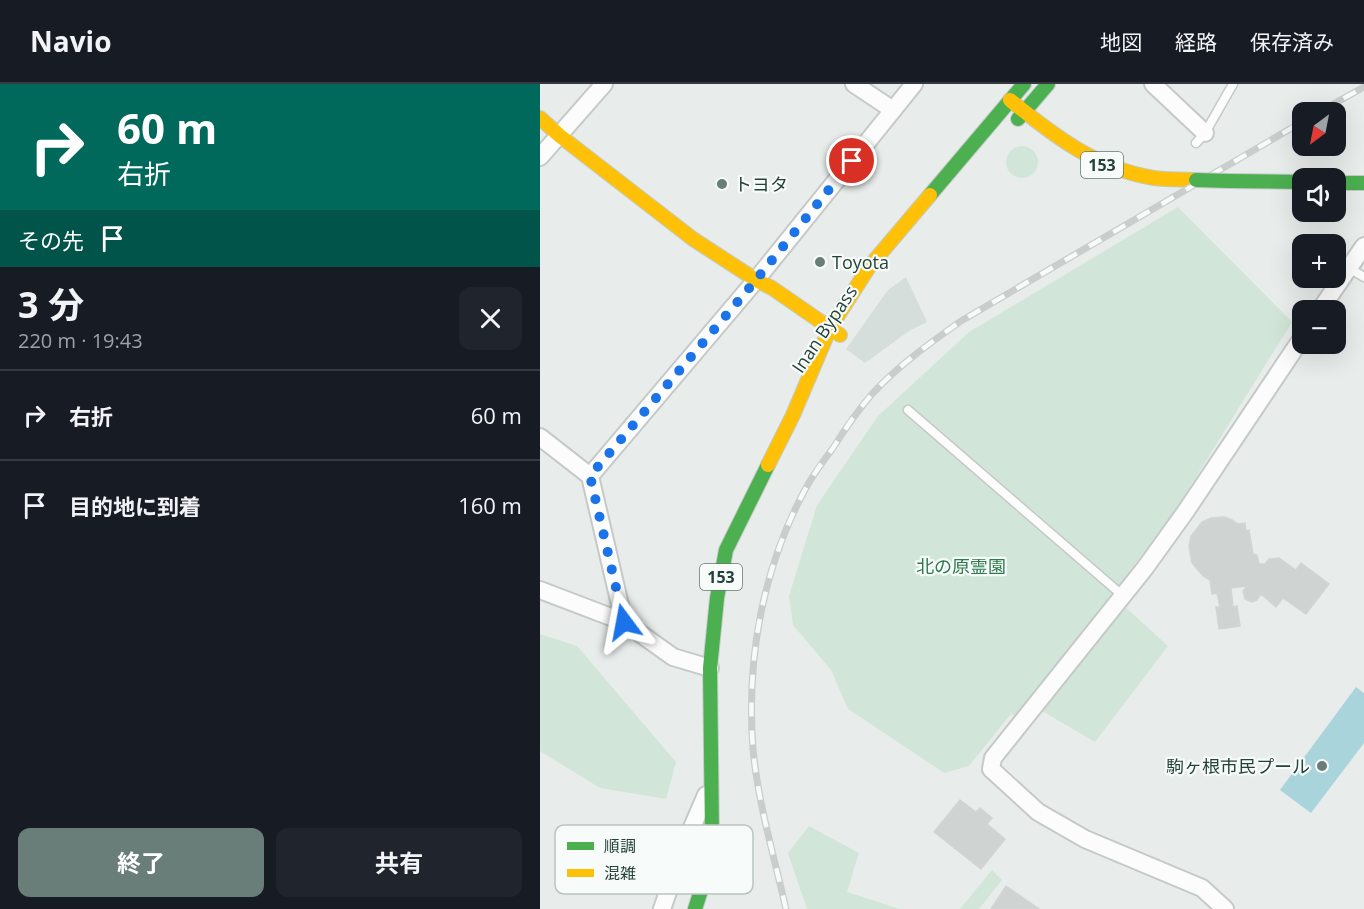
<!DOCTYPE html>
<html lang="ja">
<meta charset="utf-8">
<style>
:root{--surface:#171b24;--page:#20242c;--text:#f1f3f6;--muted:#9ea1a6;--line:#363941;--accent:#697e78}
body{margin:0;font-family:"Open Sans","Noto Sans JP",sans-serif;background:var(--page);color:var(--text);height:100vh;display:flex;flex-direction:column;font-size:22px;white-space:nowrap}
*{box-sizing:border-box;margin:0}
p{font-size:20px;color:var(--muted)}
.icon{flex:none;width:33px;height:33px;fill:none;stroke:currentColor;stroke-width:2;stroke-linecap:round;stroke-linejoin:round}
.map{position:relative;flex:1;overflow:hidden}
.drawer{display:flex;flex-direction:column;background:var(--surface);width:540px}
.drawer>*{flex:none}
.top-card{background:#00695c;color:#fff;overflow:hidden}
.needle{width:39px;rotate:212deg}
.buttons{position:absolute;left:752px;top:18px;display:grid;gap:12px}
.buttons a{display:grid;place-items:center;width:54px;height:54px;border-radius:12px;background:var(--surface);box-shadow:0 6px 24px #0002;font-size:30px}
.pin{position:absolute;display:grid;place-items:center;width:51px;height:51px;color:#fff;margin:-26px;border:3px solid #fff;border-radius:50%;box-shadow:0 2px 6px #0007}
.me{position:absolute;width:66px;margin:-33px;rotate:347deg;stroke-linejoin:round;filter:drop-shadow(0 0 4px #0008)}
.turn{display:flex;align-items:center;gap:21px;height:126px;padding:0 18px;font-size:27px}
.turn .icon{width:78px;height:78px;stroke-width:2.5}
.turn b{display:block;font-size:42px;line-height:51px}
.then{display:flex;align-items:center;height:57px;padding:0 18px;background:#0003;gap:12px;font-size:22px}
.round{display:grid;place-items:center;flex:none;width:63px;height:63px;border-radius:12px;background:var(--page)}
.overview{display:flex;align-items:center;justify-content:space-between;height:102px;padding:0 18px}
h1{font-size:36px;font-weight:700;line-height:45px}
.button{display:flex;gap:12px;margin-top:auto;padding:12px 18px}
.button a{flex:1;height:69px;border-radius:12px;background:var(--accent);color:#fff;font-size:24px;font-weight:700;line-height:69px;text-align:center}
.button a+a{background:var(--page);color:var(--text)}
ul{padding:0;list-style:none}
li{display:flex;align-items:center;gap:18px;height:90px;padding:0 18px;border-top:2px solid var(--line)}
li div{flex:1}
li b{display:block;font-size:22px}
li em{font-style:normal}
header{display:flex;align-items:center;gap:36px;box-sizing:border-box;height:84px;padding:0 30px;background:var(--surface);border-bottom:2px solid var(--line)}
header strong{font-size:28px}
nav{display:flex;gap:33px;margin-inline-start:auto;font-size:21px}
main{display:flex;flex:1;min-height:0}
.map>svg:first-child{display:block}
.built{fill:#d6dedb}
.green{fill:#d1e6d8}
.water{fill:#a9d4db}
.building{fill:#cfd4d2;stroke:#d1d6d4;stroke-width:1.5}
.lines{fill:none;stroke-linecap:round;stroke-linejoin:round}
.lane-casing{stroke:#c5cac8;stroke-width:11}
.street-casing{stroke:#c5cac8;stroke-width:20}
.fast-casing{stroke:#c3cbc8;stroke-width:16}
.slow-casing{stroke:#c3cbc8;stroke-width:16}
.lane{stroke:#fcfcfc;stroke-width:8}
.street{stroke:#fcfcfc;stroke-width:16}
.fast{stroke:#4caf50;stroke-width:14}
.slow{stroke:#ffc107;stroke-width:14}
.rail-casing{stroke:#c9cdcc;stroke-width:7}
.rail{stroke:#f7fbf9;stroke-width:4.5;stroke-dasharray:14;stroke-linecap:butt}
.fast-bridge-casing{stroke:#c3ccc9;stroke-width:16;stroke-linecap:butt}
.fast-bridge{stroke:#4caf50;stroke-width:14}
.route{stroke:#1a73e8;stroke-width:10;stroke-dasharray:0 18}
.poi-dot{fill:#697e78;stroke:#f7fbf9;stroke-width:2}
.labels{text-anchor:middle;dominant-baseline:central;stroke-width:4.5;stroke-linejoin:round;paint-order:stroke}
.shield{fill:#f7fbf9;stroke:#637a73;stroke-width:1.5}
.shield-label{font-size:16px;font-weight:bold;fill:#24423a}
.poi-label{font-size:18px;fill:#24423a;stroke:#f7fbf9;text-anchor:start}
.street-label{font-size:18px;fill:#24423a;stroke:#f7fbf9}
.park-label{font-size:18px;fill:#2d7a4b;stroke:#f7fbf9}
.key{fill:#f7fbf9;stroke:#b8c4c0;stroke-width:1.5}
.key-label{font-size:16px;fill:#24423a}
</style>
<header>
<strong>Navio</strong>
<nav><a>地図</a><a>経路</a><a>保存済み</a></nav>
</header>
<main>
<section class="drawer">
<div class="top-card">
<div class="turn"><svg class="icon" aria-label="right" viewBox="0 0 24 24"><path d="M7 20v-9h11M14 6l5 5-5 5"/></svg><div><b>60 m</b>右折</div></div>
<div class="then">その先<svg class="icon" aria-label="arrive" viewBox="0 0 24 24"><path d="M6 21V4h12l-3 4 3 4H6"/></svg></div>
</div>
<div class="overview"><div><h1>3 分</h1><p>220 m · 19:43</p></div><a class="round"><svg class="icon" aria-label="close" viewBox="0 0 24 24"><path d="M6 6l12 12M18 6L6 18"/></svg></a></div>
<ul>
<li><svg class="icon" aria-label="right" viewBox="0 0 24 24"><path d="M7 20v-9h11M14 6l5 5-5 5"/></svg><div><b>右折</b></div><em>60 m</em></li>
<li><svg class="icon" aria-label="arrive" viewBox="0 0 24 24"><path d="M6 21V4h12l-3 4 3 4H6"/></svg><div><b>目的地に到着</b></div><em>160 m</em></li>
</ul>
<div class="button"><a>終了</a><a>共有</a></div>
</section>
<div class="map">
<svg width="824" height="825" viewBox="0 0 824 825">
<rect width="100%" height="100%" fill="#e8edeb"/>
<polygon class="built" points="366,193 387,238 369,247 325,279 306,265 348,206"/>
<g class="green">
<circle cx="482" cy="78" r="16"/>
<polygon points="638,123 752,238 635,427 572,511 628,562 555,658 490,620 479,634 471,630 429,682 404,689 308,625 291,586 253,541 249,512 277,421 338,332 429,248"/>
<polygon points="0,550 37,562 136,678 126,715 60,704 0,667"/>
<polygon points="269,742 319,769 307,808 360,825 267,825 248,769"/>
<polygon points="452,786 462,796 439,825 420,825"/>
</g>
<polygon class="water" points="816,603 824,609 824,659 771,729 740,706"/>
<g class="building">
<polygon points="684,433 692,436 698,440 705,439 706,447 709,446 713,470 717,471 719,480 725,480 729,475 739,474 756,486 761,479 789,500 766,530 743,514 736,523 721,510 717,516 712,518 705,515 703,507 707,502 691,504 693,523 697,522 700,542 679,545 676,523 680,523 677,509 672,510 670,496 663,492 652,479 649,462 651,452 662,438 671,434"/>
<polygon points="420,716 436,728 440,724 452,734 447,740 465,755 441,785 394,748"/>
<polygon points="466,802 499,825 451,825"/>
</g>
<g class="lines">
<defs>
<g id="lane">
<polyline points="656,59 665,49 693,0"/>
<polyline points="809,184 824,193"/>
<polyline points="368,326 582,511"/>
</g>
<g id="street">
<polyline points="314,0 353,26"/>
<polyline points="613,0 665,49"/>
<polyline points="0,73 64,0"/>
<polyline points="780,226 824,162"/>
<polyline points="0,353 50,392 84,538"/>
<polyline points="50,392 216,196 374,0"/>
<polyline points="0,506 84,538 133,573 170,584"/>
<polyline points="122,825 144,762 166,711"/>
<polyline points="685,825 662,804 545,755 498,728 451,685 453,674 605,484 646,427 762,254"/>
</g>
<g id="fast">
<polyline points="478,35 508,0"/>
<polyline points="689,97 762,98"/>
<polyline points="795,99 824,99"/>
<polyline points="390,111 484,0"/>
<polyline points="155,825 166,791 172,752 170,584 177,514 186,466 228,381"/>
</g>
<g id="slow">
<path d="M470,16C514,52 557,85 614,94C628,96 642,95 656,96"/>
<polyline points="0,34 20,52 153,155 216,196 232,204 300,251"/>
<polyline points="228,381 253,331 290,244 329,183 390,111"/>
</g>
</defs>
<use href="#lane" class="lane-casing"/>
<use href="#street" class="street-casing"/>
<use href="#fast" class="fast-casing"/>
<use href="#slow" class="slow-casing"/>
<use href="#lane" class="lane"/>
<use href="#street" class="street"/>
<use href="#fast" class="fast"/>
<use href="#slow" class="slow"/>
<defs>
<g id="rail">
<polyline points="779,28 824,3"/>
<path d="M246,825C234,772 218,719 213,665C206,574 223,482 267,402C275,388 284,376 293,364C305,345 318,326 333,309C359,281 390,259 421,237L762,38"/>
</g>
</defs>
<use href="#rail" class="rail-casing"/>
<use href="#rail" class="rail"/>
<defs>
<polyline id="fast-bridge" points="656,96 689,97"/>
</defs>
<use href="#fast-bridge" class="fast-bridge-casing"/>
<use href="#fast-bridge" class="fast-bridge"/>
</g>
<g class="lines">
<polyline class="route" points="84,538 50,392 216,196 312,77"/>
</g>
<g class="poi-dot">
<circle cx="182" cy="100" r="6"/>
<circle cx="280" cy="178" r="6"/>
<circle cx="782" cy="682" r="6"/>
</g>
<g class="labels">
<g class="shield">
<rect x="541" y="68" width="42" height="26" rx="4.5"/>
<rect x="160" y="480" width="42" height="26" rx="4.5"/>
</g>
<g class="shield-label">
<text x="562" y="81">153</text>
<text x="181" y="493">153</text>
</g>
<g class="poi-label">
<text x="194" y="100">トヨタ</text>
<text x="292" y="178">Toyota</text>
<text x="770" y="682" text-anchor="end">駒ヶ根市民プール</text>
</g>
<g class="street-label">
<text transform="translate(284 245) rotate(-56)">Inan Bypass</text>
</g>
<g class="park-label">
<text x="421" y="482">北の原霊園</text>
</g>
</g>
<rect x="15" y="741" width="198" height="69" rx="9" class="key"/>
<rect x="27" y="758" width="27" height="8" fill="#4caf50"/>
<rect x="27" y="785" width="27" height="8" fill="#ffc107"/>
<g class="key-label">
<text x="64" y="768">順調</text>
<text x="64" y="795">混雑</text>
</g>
</svg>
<div class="buttons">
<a><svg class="needle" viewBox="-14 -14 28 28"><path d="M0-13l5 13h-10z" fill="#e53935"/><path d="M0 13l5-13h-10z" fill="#9ea1a6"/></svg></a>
<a><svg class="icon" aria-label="sound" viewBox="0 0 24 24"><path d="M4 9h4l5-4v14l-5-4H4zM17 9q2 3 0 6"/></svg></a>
<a>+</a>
<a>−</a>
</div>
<div class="pin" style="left:312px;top:77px;background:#d93025"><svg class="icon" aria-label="arrive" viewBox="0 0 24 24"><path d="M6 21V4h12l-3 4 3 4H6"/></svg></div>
<svg class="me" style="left:84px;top:538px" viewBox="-20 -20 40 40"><path d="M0-17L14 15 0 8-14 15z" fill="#1a73e8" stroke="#fff" stroke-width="4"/></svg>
</div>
</main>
